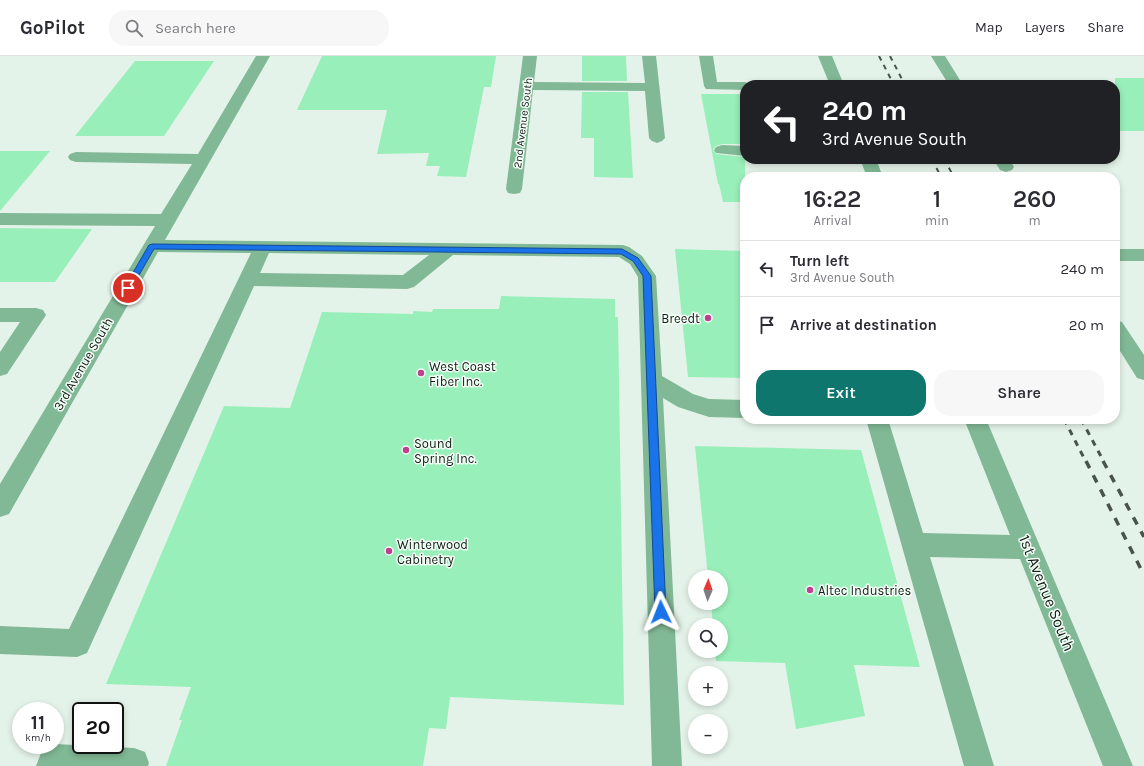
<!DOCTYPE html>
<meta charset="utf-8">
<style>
:root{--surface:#fff;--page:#f7f7f7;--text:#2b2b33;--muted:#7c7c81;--line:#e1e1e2;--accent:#0f766e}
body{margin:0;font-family:Karla,sans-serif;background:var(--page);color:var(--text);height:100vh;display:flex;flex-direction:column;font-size:15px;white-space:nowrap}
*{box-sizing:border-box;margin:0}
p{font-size:13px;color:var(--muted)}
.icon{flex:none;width:22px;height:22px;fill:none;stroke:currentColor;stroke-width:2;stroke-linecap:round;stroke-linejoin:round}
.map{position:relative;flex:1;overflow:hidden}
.panel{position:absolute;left:740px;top:116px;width:380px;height:252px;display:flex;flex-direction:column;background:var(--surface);border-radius:16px;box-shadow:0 2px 6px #0003}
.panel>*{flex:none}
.top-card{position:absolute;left:740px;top:24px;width:380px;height:84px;border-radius:16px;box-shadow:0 2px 6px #0003;background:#202124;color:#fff;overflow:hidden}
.needle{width:26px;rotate:2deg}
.fabs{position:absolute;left:688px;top:514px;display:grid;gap:8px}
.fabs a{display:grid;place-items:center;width:40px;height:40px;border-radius:50%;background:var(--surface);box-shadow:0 2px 6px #0003;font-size:20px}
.speed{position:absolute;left:12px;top:646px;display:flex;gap:8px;font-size:20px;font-weight:700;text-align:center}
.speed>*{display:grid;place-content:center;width:52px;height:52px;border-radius:50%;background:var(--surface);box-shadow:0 2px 6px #0003;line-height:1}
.speed small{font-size:10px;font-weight:400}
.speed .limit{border:2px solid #111;border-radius:6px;background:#fff;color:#111}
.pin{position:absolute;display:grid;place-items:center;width:34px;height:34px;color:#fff;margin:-17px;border:2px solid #fff;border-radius:50%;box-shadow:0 1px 4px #0007}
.me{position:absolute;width:44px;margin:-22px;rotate:358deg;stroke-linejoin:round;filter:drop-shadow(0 0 3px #0008)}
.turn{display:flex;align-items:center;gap:14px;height:84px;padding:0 16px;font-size:18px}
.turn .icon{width:52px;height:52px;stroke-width:2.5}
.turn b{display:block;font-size:28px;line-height:34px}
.eta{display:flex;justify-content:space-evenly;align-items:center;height:68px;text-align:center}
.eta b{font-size:24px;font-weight:600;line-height:28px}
.cta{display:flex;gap:8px;margin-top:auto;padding:8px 16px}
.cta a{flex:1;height:46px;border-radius:16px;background:var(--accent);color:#fff;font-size:16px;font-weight:600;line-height:46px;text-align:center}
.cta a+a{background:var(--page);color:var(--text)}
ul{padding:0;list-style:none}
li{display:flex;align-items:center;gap:12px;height:56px;padding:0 16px;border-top:1px solid var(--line)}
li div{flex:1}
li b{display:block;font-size:15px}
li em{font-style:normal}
header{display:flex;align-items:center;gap:24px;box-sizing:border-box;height:56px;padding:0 20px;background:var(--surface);border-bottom:1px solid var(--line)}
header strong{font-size:19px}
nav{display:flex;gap:22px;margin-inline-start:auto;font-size:14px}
.search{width:280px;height:36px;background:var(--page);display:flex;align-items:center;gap:10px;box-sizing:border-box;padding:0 14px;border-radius:16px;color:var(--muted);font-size:15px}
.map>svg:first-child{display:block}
.building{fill:#98efb9}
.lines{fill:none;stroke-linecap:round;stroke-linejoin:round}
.minor{fill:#81b895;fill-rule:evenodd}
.rail-far2{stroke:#4a524c;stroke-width:2;stroke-dasharray:5 5;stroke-linecap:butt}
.rail-far1{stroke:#4a524c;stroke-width:3;stroke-dasharray:6 6;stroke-linecap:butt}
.rail{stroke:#4a524c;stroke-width:3.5;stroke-dasharray:8 8;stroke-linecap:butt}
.route{fill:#1a73e8;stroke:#114b97}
.poi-dot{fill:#be408e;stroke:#f3fff7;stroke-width:1.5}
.labels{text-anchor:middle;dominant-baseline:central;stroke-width:3;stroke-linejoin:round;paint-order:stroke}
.far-street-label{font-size:11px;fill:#161b17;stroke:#f3fff7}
.poi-label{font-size:13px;fill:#161b17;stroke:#f3fff7;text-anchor:start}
.street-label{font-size:13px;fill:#161b17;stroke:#f3fff7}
.near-street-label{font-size:16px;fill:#161b17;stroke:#f3fff7}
</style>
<header>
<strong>GoPilot</strong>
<div class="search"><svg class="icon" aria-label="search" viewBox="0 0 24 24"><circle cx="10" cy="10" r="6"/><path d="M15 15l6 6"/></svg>Search here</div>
<nav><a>Map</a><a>Layers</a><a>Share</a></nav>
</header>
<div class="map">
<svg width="1144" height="710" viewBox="0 0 1144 710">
<rect width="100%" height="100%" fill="#e4f3e9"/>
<g class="building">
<polygon points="322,0 496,0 491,31 484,31 466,121 437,120 440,110 426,110 429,97 377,98 387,54 297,54"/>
<polygon points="582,0 626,0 627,25 582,25"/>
<polygon points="135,5 214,5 164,80 75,80"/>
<rect x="1115" y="22" width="29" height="53"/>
<polygon points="582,36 628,36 633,122 594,121 594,82 581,82"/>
<polygon points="701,38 745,38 745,88 722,88 716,90 713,93 716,98 745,101 745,146 723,146 719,128 718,128"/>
<polygon points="0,95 50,95 0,155"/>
<polygon points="0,172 92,173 55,226 0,226"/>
<polygon points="675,193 745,195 745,322 688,321"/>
<polygon points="501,240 615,243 615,261 618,261 624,649 450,641 446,673 429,672 423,710 166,710 182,664 179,664 191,631 106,628 224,350 290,352 322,256 413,258 413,255 432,256 433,253 499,253"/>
<polygon points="695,390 861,394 920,611 854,609 865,660 796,673 785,607 716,605 715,595 721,595 721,569 713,569 711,547 721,547 721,521 708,521"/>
</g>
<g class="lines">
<g class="minor">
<path d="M256,0H270L165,184L623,189L629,191L642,200L656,220L662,320L693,338L709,343L745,344V362L709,361L678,351L663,342L682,710H652L638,221L630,208L619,201L453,199L414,231L407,233L254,230L87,597L77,601L0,598V570L69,573L251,197L158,196L9,458L0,461V428L155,170L0,169V157L161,158L192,108L76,106L70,104L68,101L70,98L76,96L198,98ZM269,197L429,199L403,219L260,217Z"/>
<polygon points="523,0 537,0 534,26 645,27 642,0 656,0 665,82 662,85 657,87 652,85 649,82 645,35 533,34 522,133 520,137 514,138 508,137 506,133"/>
<polygon points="699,0 713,0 717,26 745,26 751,29 745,29 745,34 706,33 704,30"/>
<polygon points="818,0 832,0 844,29 830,29"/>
<polygon points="931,0 945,0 963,29 949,29"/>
<polygon points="722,89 745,90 745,100 716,97 714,94 716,91"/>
<polygon points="860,103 876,103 883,121 867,121"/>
<polygon points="993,103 1009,103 1014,111 1012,114 1006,116 1000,114"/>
<rect x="1115" y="193" width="29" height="12"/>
<polygon points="0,252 36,252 43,254 46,259 7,318 0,320 0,296 20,266 0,266"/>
<polygon points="1115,264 1122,266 1144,299 1144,324 1137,322 1115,287"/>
<polygon points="866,363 888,363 923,477 1010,479 964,363 986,363 1133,710 1103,710 1020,503 930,501 994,710 964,710"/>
<polygon points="55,688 134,692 145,696 149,707 148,710 36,710 43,692"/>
</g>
<g class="rail-far2">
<polyline points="879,0 894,29"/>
<polyline points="890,0 905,29"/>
<polyline points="932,103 941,121"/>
<polyline points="944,103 954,121"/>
</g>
<g class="rail-far1">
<polyline points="1064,363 1086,406"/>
<polyline points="1081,363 1104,406"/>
</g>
<g class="rail">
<polyline points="1086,405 1144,519"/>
<polyline points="1103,405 1144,481"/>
</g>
</g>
<polygon class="route" points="152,188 622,193 638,202 651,220 666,556 665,560 661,562 657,560 655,556 643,220 633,205 621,198 154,193 131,233 125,233 124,232 149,189"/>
<g class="poi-dot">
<circle cx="708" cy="262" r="4"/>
<circle cx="421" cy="317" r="4"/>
<circle cx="406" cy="394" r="4"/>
<circle cx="389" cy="495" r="4"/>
<circle cx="810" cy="534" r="4"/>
</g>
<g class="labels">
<g class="far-street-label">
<text transform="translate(523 67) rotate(-83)">2nd Avenue South</text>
</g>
<g class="poi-label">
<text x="700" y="262" text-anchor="end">Breedt</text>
<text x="429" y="310">West Coast<tspan x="429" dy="15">Fiber Inc.</tspan></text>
<text x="414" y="387">Sound<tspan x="414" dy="15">Spring Inc.</tspan></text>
<text x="397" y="488">Winterwood<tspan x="397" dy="15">Cabinetry</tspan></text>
<text x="818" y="534">Altec Industries</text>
</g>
<g class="street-label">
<text transform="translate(83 308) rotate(-60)">3rd Avenue South</text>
</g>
<g class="near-street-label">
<text transform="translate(1047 537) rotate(68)">1st Avenue South</text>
</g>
</g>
</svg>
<div class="fabs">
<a><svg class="needle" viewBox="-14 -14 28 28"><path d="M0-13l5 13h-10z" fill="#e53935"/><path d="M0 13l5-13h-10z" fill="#7c7c81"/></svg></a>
<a><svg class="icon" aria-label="search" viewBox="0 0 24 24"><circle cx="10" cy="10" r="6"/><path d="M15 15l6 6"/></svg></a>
<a>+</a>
<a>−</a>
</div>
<div class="speed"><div>11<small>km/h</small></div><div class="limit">20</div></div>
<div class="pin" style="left:128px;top:232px;background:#d93025"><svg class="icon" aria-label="arrive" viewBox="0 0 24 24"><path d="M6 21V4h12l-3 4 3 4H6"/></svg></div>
<svg class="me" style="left:661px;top:556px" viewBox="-20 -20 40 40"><path d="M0-17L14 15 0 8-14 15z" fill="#1a73e8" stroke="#fff" stroke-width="4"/></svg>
<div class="top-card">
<div class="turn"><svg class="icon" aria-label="left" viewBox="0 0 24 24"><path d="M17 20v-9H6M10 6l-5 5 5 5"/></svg><div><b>240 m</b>3rd Avenue South</div></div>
</div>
<section class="panel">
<div class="eta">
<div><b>16:22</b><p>Arrival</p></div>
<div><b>1</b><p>min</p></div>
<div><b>260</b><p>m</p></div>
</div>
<ul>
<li><svg class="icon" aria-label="left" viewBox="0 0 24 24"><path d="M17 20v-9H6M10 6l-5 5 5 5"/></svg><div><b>Turn left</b><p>3rd Avenue South</p></div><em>240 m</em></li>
<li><svg class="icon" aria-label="arrive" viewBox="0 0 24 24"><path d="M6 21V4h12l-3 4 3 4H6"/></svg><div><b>Arrive at destination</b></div><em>20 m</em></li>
</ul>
<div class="cta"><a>Exit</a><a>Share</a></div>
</section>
</div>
